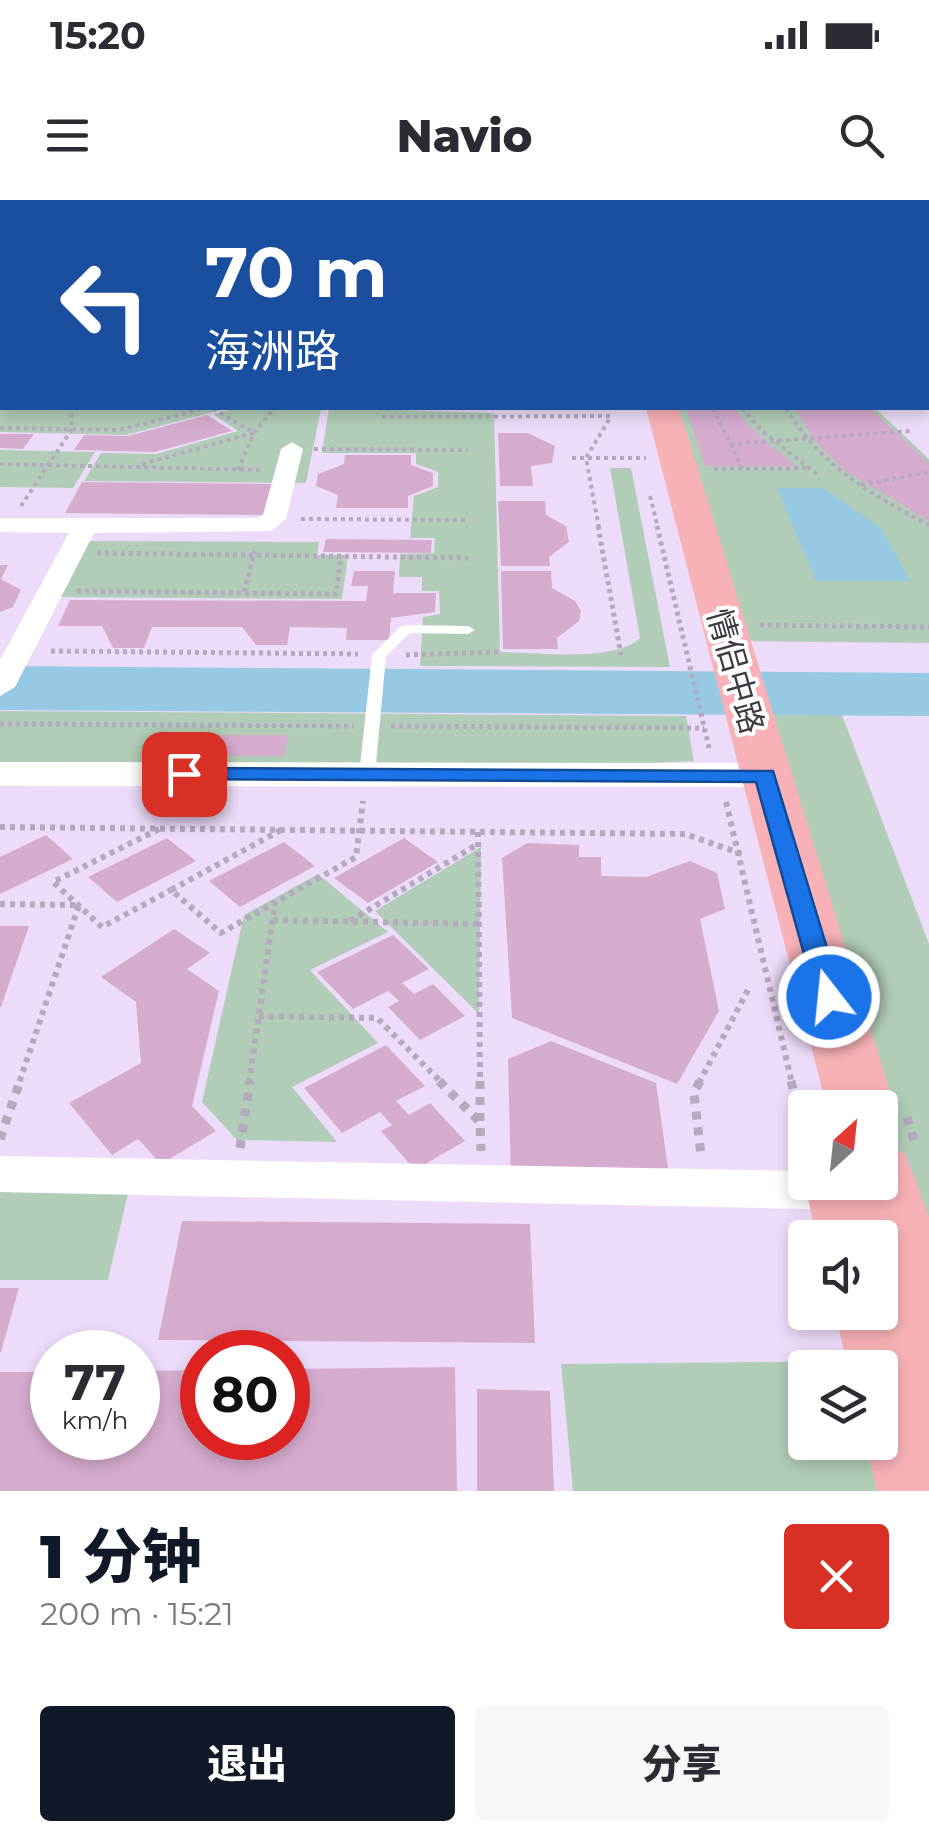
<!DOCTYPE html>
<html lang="zh">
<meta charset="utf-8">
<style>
:root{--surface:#fff;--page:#f7f7f7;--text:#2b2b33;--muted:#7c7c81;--accent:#111827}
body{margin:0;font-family:Montserrat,"Noto Sans SC",sans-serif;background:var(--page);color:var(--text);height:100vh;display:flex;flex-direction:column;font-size:38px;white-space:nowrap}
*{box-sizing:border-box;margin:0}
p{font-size:32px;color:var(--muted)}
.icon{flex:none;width:55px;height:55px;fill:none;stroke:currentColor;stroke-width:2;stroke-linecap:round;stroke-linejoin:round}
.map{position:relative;height:1291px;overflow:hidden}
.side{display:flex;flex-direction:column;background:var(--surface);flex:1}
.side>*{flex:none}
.hud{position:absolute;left:0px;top:0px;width:930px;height:210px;box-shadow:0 5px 15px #0003;background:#1a4fa0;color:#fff;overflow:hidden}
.needle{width:65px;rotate:27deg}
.tools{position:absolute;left:788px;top:890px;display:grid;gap:20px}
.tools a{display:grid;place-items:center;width:110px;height:110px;border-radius:10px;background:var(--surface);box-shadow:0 5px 15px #0003;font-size:50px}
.speed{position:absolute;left:30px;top:1130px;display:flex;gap:20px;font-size:50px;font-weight:700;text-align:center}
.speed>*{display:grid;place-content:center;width:130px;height:130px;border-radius:50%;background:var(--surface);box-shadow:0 5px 15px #0003;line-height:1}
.speed small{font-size:25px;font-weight:400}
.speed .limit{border:15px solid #d22;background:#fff;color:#111}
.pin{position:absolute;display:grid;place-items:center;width:85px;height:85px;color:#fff;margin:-42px;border-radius:20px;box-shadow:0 5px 15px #0006}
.me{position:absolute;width:110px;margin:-55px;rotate:344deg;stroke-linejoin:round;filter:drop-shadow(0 0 8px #0008)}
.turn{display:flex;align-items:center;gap:35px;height:210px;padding:0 40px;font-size:45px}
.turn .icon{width:130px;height:130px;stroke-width:2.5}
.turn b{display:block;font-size:70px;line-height:85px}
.round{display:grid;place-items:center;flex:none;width:105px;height:105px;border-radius:10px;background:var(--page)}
.overview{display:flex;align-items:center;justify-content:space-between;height:170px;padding:0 40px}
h1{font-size:60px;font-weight:800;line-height:75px;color:var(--accent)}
.action{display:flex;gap:20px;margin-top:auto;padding:20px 40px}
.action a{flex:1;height:115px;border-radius:10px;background:var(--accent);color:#fff;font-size:40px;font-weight:800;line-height:115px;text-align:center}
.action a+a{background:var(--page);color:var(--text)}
.status{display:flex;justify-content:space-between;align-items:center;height:70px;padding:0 50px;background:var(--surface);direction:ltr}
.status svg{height:28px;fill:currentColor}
header{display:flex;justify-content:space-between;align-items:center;height:130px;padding:0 40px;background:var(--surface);font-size:45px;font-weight:800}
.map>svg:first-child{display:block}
.green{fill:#b1cdb7}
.water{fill:#95c9e4}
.building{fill:#d6acce}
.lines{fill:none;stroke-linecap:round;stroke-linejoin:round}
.path-far4{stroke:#b5a8bf;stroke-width:2.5;stroke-dasharray:2.5 2.5;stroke-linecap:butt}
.path-far3{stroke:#b5a8bf;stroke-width:4;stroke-dasharray:4 4;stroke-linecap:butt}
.path-far2{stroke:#b5a8bf;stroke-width:5;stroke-dasharray:4 4;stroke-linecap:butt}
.path-far1{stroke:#b5a8bf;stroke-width:6;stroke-dasharray:5 5;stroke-linecap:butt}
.path{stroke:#b5a8bf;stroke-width:9;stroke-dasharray:8 8;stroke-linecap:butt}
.service{fill:#fff;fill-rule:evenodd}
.minor{fill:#fff;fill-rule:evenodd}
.tertiary{fill:#fff;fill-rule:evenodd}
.trunk{fill:#f8b2b7;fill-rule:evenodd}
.route{fill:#1a73e8;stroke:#114b97;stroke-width:2.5}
.labels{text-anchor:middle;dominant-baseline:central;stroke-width:8;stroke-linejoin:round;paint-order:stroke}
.street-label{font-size:32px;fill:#403944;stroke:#fff}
</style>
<div class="status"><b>15:20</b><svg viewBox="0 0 49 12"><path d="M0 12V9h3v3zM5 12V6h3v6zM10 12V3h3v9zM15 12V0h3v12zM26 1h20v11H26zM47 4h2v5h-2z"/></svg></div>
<header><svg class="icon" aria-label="menu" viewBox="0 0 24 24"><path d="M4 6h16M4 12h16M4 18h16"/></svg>Navio<svg class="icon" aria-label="search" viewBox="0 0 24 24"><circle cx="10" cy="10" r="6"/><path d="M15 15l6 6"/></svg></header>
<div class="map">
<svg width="929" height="1291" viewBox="0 0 929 1291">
<rect width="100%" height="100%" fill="#eddcf9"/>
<g class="green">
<polygon points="0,185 2,208 229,208 126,235 0,232"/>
<polygon points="238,208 321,209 306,283 84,281 101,253 156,254 238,231 213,214"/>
<path d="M329,208L494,213L500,452C536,452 614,463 640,438L610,268H631L670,467L420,466L423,417L440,414L439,391H422V377H399L400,354L434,353L435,338H410L414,296L438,287V272L416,264V253H322Z"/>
<polygon points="667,208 875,208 929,259 929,443 736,441"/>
<polygon points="0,250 95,252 73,288 0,287"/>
<polygon points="87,341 319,342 317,355 348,355 342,399 60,397"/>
<polygon points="0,511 686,516 694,561 390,575 0,574"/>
<polygon points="756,515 842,515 929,744 929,1090 880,929 880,908"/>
<polygon points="481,647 479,814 375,711"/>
<polygon points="318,674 388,732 310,770 378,843 292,887 337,942 237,940 202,902 244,715"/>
<polygon points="0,992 128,993 108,1080 0,1080"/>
<polygon points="873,1161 874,1167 805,1168 805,1242 880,1242 901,1291 573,1291 561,1164"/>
</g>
<g class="water">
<polygon points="777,288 823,288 881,328 910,381 816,381"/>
<polygon points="0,466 929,473 929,516 0,510"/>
</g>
<g class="building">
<polygon points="686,208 734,208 763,240 797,266 705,266"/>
<polygon points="795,208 870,208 929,263 929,321 844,270 815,241"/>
<polygon points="207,215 232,231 155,252 74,250 84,235 128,236"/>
<polygon points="498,233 528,233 555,246 552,263 531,266 533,286 500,286"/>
<polygon points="0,234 34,234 23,249 0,248"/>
<polygon points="345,255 411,255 411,265 433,273 433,286 408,296 408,308 336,308 338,295 316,286 318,274 344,264"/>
<polygon points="82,282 272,284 263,315 65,313"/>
<polygon points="498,301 545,301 546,315 566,326 569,342 549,357 550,366 501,366"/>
<polygon points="326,339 432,340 431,353 323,352"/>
<polygon points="0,365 8,365 1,379 21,390 13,407 0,412"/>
<polygon points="354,371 395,371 393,393 436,393 435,412 391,418 389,440 346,440 347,428 290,427 287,445 256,445 242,427 152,427 144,448 113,448 102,426 58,426 70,400 366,401 368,386 351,386"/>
<polygon points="501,371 551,371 552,388 575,401 581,411 579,421 557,438 558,449 503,449"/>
<polygon points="164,535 288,535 284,556 158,556"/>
<polygon points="46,635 73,659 0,694 0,657"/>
<polygon points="167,638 196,661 117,702 88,677"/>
<polygon points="404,638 438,662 368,703 334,678"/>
<polygon points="284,642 315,666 240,707 209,681"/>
<polygon points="527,643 579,645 579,657 601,657 601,676 646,677 690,661 717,673 725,709 700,719 719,811 677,884 512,818 502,658"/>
<polygon points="0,726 29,726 1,807 0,807"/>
<polygon points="174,729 210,753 187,769 219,791 192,906 216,931 161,964 138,939 112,955 69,903 141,863 136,802 101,777"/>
<polygon points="393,735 429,769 402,783 414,794 433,784 465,816 420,840 388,807 399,801 388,791 353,809 317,772"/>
<polygon points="551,841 656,883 670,982 511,981 508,859"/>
<polygon points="386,845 425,886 396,901 409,915 430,903 465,941 415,970 381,931 392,925 380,912 342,933 304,888"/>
<polygon points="182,1021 530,1024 535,1143 158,1140"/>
<polygon points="0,1088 19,1088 1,1152 0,1152"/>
<polygon points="455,1167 457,1291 0,1291 0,1172 52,1172 52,1238 138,1238 138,1171 202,1170 202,1238 288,1238 288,1169"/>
<polygon points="477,1189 550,1191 554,1291 477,1291"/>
</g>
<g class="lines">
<g class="path-far4">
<polyline points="232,1 289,2"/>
<polyline points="504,2 536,2"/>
</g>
<g class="path-far3">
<polyline points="172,208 191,210"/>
<polyline points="713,208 742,268"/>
<polyline points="742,208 762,231 818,275"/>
<path d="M786,208C819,265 872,295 929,325"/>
<polyline points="382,217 610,216"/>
<polyline points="0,228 119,230 207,208"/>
<polyline points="730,244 910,231"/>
<polyline points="314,249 468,250"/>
<polyline points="572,258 646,258"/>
<polyline points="0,264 264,270"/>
<polyline points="142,264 254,233 212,208"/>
<polyline points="714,269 807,268"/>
<polyline points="238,270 254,233 273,210"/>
<polyline points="861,285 929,272"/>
<polyline points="650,296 658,328"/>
<polyline points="21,306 72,229 71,208"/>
<polyline points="301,319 468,320"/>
<polyline points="599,328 586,258 611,216"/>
</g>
<g class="path-far2">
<polyline points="598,326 621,455"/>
<polyline points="657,326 710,552"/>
<polyline points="97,353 468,358"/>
<polyline points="77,391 336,394 341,356"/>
<polyline points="244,392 255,351"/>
<polyline points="760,425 929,427"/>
<polyline points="51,451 358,454"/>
<polyline points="406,455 499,452"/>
<polyline points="0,524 354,526"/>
<polyline points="391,526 704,528"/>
</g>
<g class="path-far1">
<polyline points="726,602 792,883"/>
<polyline points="0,627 685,634 745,655"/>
<polyline points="159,629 53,682 102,727 171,690"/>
<polyline points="281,630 171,690 221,733 356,657 363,601"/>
<polyline points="478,632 480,883"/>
<polyline points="0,704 79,705 19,883"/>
<polyline points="273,720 479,724"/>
<polyline points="350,721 478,644"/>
<polyline points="259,816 377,818 442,883"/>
<polyline points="249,883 275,703"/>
<polyline points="699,883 750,786"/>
</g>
<g class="path">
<polyline points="439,881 480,922 481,951"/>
<polyline points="480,881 480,921"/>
<polyline points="700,881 694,893 701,955"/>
<polyline points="791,881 805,941"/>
<polyline points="907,917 915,944"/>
<polyline points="0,939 20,881"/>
<polyline points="240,948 250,881"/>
</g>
<g class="service">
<polygon points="0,83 2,84 2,88 0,89"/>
<polygon points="406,425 468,426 475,430 468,434 410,433 386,456 375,575 367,580 361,578 359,575 372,455 401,426"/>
</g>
<g class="minor">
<rect x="0" y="55" width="2" height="10"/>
<polygon points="292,242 303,249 286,319 271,331 94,333 15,487 0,496 0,460 69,333 0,332 0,318 257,318 263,315 281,249"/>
<polygon points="0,956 805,971 805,982 873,982 877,991 870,1004 854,1010 0,992"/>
</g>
<polygon class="tertiary" points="0,562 765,563 779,567 785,575 779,583 765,587 0,586"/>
<g class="trunk">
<polygon points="590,0 614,0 615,2 592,2"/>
<polygon points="646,208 679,208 895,908 885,927 880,928 880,908 827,908"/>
<polygon points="880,944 905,953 929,1017 929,1291 877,1291 865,1242 880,1242 880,1168 848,1168 835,1112 880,1112 880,1038 817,1038 804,982 880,982"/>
</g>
</g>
<polygon class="route" points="184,568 773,571 842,797 829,806 816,797 756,582 176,579 173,574"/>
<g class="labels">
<g class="street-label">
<text transform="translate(736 471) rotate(74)">情侣中路</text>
</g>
</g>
</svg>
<div class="tools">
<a><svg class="needle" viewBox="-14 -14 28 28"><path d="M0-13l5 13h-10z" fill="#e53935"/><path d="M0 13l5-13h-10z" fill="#7c7c81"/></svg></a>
<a><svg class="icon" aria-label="sound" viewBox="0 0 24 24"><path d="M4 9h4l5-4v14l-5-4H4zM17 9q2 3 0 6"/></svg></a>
<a><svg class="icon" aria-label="layers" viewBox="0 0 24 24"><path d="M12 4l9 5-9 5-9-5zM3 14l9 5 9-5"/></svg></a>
</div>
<div class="speed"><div>77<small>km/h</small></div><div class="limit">80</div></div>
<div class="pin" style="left:184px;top:574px;background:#d93025"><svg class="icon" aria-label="arrive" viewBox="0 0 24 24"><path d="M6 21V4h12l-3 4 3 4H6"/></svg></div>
<svg class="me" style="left:829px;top:797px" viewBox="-20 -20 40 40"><circle r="17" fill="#1a73e8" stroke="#fff" stroke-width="3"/><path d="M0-11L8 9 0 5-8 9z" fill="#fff"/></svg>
<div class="hud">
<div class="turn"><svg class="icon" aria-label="left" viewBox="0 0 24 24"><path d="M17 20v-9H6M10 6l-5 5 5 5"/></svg><div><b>70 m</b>海洲路</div></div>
</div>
</div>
<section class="side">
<div class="overview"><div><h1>1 分钟</h1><p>200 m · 15:21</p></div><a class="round" style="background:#d93025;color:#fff"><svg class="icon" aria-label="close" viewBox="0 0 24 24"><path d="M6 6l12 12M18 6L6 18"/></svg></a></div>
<div class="action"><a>退出</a><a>分享</a></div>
</section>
